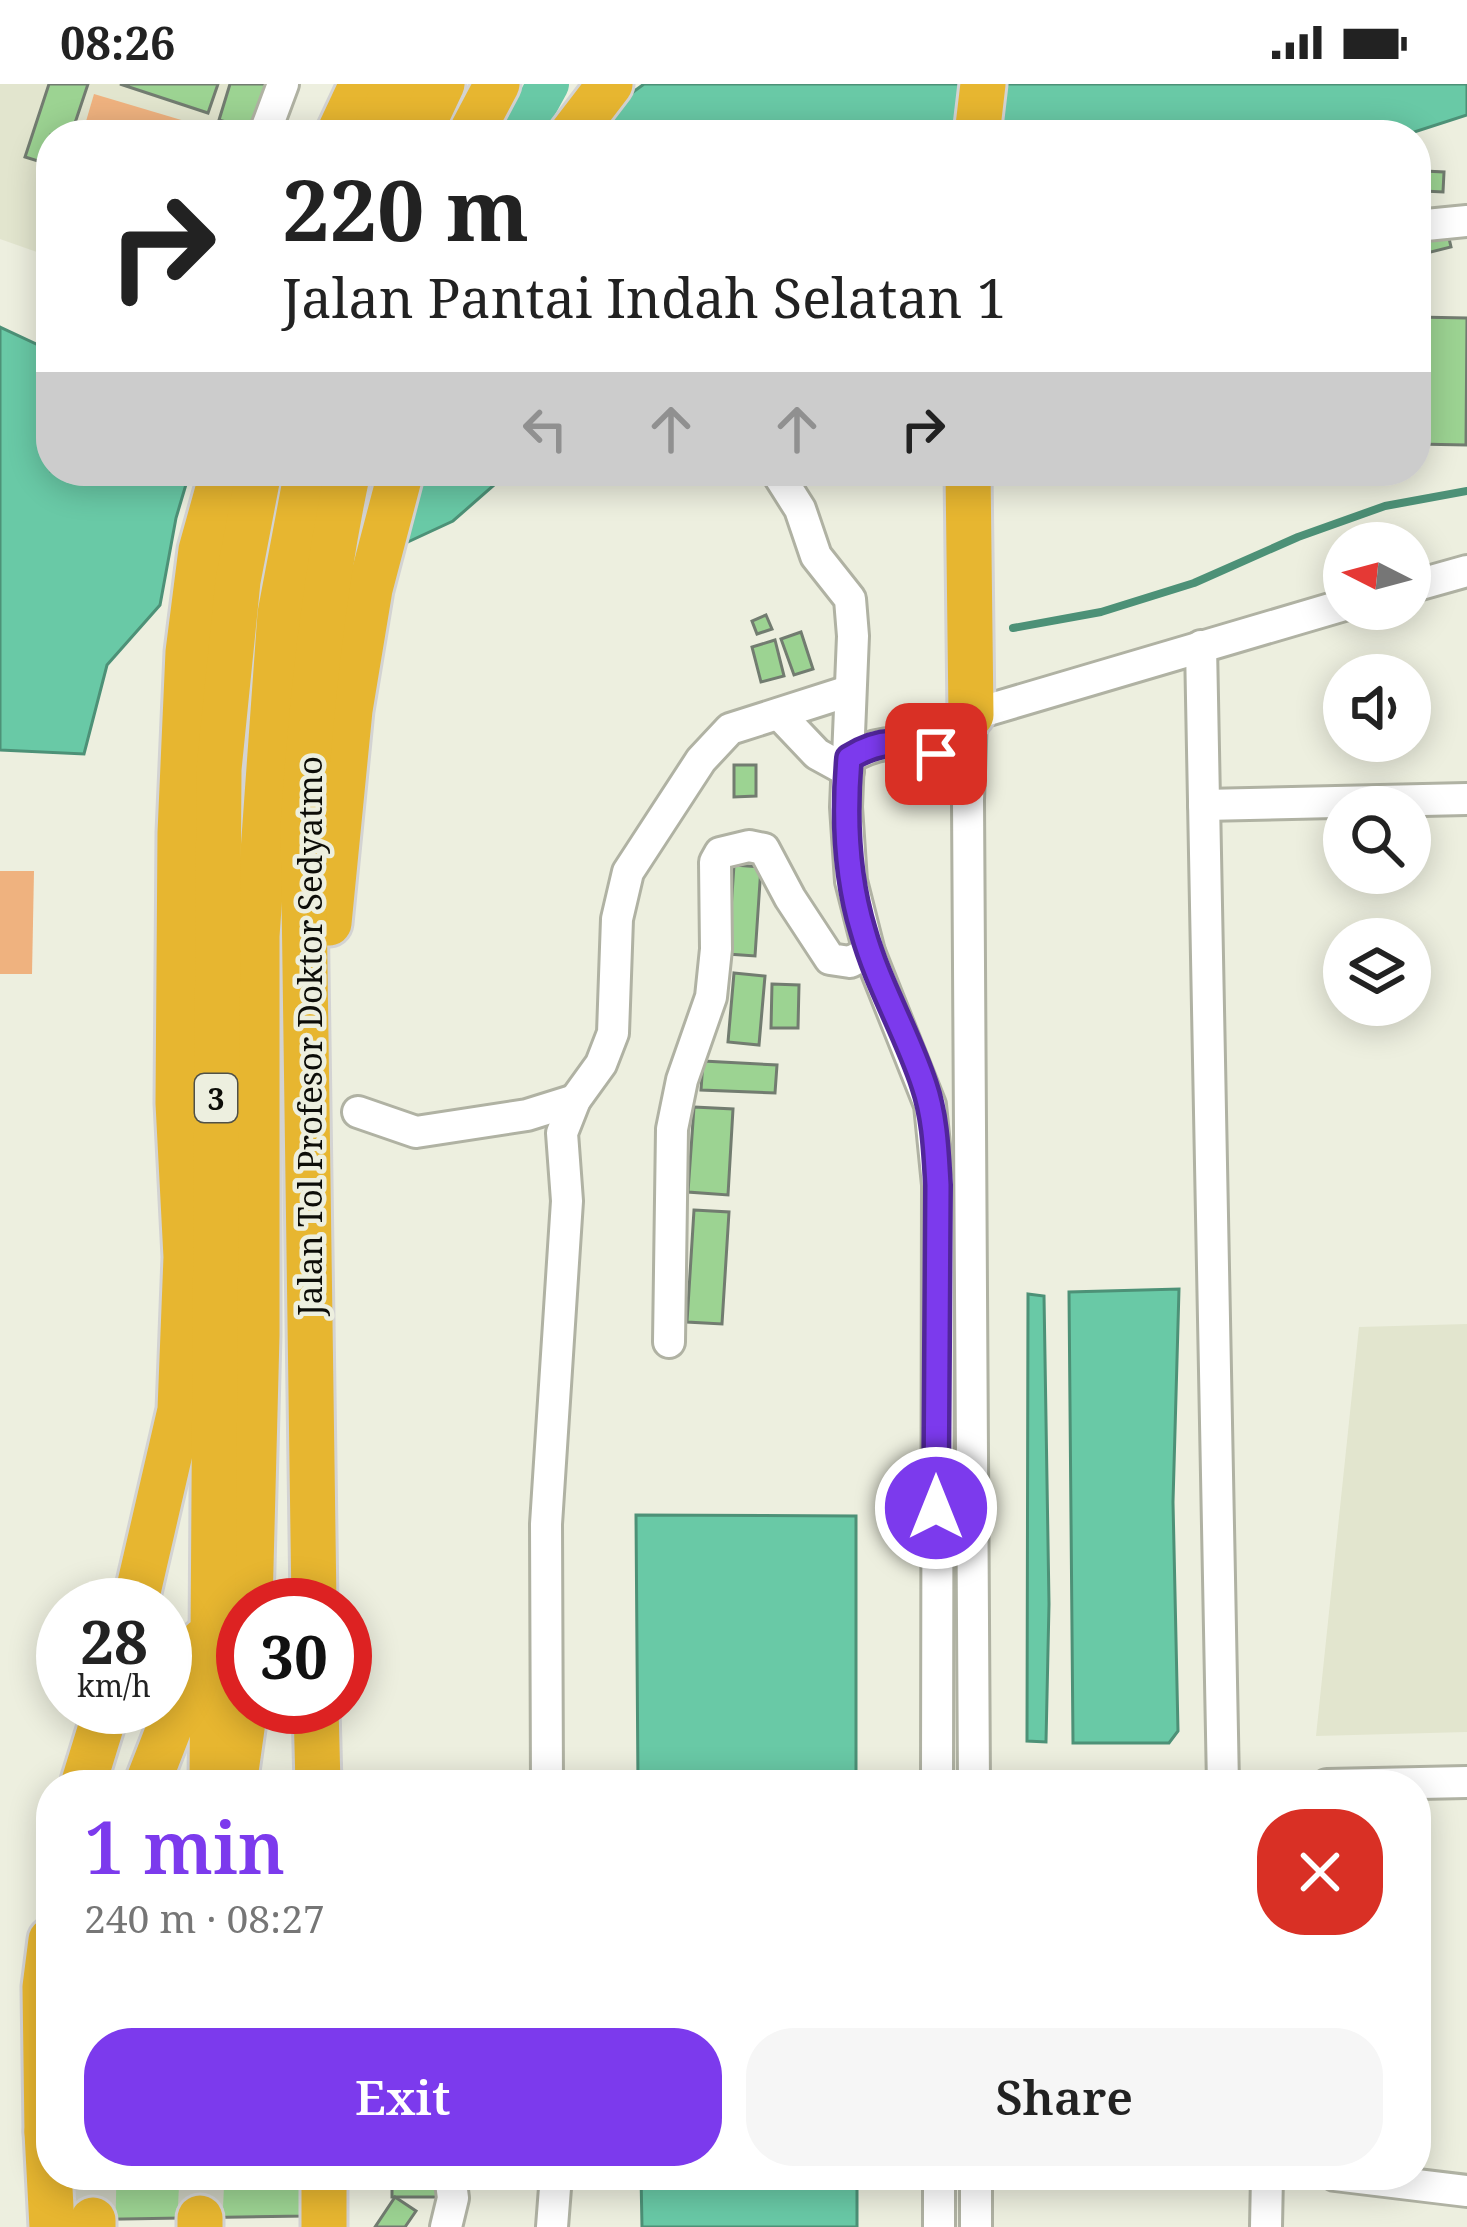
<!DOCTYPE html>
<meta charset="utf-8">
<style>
:root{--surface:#fff;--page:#f6f6f6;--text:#222;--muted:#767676;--accent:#7c3aed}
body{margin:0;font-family:"Noto Serif",serif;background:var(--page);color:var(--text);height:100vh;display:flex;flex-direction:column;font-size:45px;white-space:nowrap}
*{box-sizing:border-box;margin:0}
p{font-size:39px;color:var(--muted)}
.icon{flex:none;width:66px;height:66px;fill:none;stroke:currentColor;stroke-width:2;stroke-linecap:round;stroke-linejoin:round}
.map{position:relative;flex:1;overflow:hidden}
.side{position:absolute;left:36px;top:1686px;width:1395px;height:420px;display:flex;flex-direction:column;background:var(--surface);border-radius:48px;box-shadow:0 6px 30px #0003}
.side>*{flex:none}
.hud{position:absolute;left:36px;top:36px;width:1395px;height:366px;border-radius:48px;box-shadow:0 6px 30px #0003;background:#fff;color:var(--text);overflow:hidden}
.needle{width:78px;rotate:276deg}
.tools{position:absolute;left:1323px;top:438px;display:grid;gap:24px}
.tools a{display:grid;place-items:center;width:108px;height:108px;border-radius:50%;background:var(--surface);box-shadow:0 6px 30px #0003;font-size:60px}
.speed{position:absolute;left:36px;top:1494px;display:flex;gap:24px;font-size:60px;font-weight:700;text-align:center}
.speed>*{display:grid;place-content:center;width:156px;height:156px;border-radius:50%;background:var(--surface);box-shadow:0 6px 30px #0003;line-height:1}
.speed small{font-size:30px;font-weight:400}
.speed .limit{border:18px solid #d22;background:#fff;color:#111}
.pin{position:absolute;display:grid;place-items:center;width:102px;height:102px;color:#fff;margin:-51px;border-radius:24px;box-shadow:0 6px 18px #0006}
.me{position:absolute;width:132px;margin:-66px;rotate:0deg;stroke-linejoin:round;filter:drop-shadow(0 0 9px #0008)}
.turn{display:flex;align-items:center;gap:42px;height:252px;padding:0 48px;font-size:54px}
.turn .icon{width:156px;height:156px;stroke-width:2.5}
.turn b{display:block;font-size:84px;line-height:102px}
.lanes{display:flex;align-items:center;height:114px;padding:0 48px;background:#0003;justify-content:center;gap:60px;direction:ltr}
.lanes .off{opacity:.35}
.round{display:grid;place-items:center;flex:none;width:126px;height:126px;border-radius:48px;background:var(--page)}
.headline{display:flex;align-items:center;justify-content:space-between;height:204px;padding:0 48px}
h1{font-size:72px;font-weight:600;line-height:90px;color:var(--accent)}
.action{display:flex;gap:24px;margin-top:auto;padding:24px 48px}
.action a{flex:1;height:138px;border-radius:48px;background:var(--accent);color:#fff;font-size:48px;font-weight:600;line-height:138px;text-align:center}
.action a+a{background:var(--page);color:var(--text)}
.status{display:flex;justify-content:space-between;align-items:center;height:84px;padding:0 60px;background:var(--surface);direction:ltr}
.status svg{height:33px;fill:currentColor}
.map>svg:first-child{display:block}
.built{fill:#e2e5ce}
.green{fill:#efb27f}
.water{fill:#69c9a6;stroke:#4d9177;stroke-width:3}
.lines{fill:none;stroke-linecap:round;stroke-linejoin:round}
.stream{stroke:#4d9177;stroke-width:8}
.river{stroke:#69c9a6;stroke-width:42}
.building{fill:#9cd392;stroke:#727c70;stroke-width:3}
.highway-tunnel{stroke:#cbcdbf;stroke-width:45;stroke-dasharray:45 22;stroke-linecap:butt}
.minor-casing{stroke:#b0b2a3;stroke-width:36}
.highway-casing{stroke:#d3d3d3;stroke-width:51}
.minor{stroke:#fff;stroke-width:30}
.highway{stroke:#e7b630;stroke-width:45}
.route-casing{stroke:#51269a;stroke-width:30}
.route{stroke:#7c3aed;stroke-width:21}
.labels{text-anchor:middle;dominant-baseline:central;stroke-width:9;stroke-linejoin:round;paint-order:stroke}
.shield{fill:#edefdf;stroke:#505148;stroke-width:3}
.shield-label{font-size:30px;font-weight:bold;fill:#0d0d08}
.street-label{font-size:33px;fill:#0d0d08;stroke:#edefdf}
</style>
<div class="status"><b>08:26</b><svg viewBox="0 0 49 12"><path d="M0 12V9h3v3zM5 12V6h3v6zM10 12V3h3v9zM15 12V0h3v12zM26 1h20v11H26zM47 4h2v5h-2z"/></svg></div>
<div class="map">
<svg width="1467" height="2143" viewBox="0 0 1467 2143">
<rect width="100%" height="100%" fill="#edefdf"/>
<g class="built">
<polygon points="0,0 273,0 255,51 51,51 51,173 0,155"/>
<polygon points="1467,1240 1467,1648 1316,1652 1359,1243"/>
</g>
<g class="green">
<polygon points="94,10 188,38 184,51 82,51"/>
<polygon points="0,787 34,787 32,890 0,890"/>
</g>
<g class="water">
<polygon points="644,0 1467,0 1467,31 1405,51 588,51 600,32"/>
<polygon points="0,243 51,267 51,387 190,387 176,434 160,521 107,581 84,670 0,666"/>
<polygon points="423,387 510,387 453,437 397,463"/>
<polygon points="1179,1205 1173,1418 1178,1647 1169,1659 1073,1659 1069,1208"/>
<polygon points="1028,1210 1044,1212 1049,1520 1046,1658 1027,1657"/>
<polygon points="636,1431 856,1432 856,1701 638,1701"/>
<polygon points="641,2091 857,2091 857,2143 642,2143"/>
</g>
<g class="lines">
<polyline class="stream" points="1013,544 1101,528 1194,499 1298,453 1385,422 1467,407"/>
<polyline class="river" points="520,51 548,0"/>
</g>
<g class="building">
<polygon points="49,0 88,0 71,51 51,51 51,81 25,73"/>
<polygon points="120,0 218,0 208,29"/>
<polygon points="230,0 267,0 252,46 219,36"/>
<polygon points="1424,87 1444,88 1443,108 1424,107"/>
<polygon points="1446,141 1451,163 1427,169 1422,147"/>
<polygon points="1416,233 1467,234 1466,361 1416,360"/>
<polygon points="766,531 772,545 757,550 752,537"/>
<polygon points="801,548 813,585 794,591 781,555"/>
<polygon points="775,556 784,592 761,598 752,563"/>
<polygon points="734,681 756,681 756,712 734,713"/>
<polygon points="734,781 761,783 755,872 728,870"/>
<polygon points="734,889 765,892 759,961 728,958"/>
<polygon points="772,900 799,901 798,944 771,944"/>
<polygon points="703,977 777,981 775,1009 701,1006"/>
<polygon points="694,1023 733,1025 728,1111 688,1108"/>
<polygon points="694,1126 729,1128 722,1240 687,1238"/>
<polygon points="67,2091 306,2091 305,2132 65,2136"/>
<rect x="392" y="2091" width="46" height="22"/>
<polygon points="395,2113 416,2127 405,2143 375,2143"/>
</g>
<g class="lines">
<g class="highway-tunnel">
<polyline points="200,2134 202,2091"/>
<polyline points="93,2136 94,2091"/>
</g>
<defs>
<g id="minor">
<polyline points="264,51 283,0"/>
<polyline points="1416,142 1467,137"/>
<polyline points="776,387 800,425 816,472 850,515 853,552 846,723 851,797 869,868 930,1021 938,1101 937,1701"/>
<polyline points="1410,503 1467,487"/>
<polyline points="1201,562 1223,1701"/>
<polyline points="779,630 817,670 848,687"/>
<path d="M849,674C898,644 948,663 968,716"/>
<polyline points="1204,721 1467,715"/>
<polyline points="358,1028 416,1048 527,1031 575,1016"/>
<polyline points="669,1258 672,1045 682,996 711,913 716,865 715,778 720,769 749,762 764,765 790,814 830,875 850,878 869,868"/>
<polyline points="547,1701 546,1440 567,1117 562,1049 575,1016 601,980 613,949 617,835 628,788 701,676 730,645 849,607"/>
<polyline points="974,1701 968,716 971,631 1344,521"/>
<polyline points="1327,1701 1467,1698"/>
<polyline points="939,2091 939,2143"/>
<polyline points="976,2091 976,2143"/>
<polyline points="1335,2091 1467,2107"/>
<polyline points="446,2143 453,2114 450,2091"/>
<polyline points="552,2143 556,2091"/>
<polyline points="1266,2143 1267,2091"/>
</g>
<g id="highway">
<polyline points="338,51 362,0"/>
<polyline points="374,51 397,0"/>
<polyline points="418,51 442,0"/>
<polyline points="470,51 497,0"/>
<polyline points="571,51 610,0"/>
<polyline points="977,51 983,0"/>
<polyline points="968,387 971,631"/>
<polyline points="329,839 350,626 370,505 401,387"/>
<polyline points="135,1521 180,1326 186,1173 178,1019 180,749 188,568 201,466 223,387"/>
<polyline points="250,1521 257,1251 257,852 280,530 307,387"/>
<path d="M314,1521L303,742C311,622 323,504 348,387"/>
<polyline points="316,1623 318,1701"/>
<polyline points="83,1701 107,1623"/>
<polyline points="147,1701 203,1557"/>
<polyline points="212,1701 219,685 238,497 259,387"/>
<polyline points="234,1701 245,1623"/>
<polyline points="51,2033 47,2048 52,2143"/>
<polyline points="47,2048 45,1903 51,1856"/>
<polyline points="324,2091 324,2143"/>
<polyline points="93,2143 93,2136"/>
<polyline points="200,2143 200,2134"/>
</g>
</defs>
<use href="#minor" class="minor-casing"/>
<use href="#highway" class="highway-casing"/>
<use href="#minor" class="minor"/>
<use href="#highway" class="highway"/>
</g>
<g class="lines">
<defs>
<path id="route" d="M936,1424L938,1101C936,1068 935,1033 924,1001C907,949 878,901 863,847C846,791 844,732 849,674C879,655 905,655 936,670"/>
</defs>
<use href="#route" class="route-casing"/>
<use href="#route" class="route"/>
</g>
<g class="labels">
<rect class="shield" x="195" y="990" width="42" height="48" rx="9"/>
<g class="shield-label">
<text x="216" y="1014">3</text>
</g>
<g class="street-label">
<text transform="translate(309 952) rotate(-90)">Jalan Tol Profesor Doktor Sedyatmo</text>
</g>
</g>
</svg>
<div class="tools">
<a><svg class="needle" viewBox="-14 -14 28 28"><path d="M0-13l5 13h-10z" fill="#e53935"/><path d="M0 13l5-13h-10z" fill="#767676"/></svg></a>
<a><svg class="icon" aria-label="sound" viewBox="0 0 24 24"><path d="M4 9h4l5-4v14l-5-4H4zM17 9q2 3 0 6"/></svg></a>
<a><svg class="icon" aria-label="search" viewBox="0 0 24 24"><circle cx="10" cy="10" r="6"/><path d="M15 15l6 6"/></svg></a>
<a><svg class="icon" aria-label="layers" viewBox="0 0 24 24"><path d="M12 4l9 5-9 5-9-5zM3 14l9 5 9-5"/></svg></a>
</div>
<div class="speed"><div>28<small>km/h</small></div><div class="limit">30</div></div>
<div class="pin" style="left:936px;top:670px;background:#d93025"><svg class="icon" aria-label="arrive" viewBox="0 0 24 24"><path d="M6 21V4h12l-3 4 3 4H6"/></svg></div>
<svg class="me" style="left:936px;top:1424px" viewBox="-20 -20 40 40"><circle r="17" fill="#7c3aed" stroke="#fff" stroke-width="3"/><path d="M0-11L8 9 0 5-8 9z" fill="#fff"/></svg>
<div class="hud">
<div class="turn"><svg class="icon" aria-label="right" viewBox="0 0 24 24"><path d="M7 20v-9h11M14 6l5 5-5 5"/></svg><div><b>220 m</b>Jalan Pantai Indah Selatan 1</div></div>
<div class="lanes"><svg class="icon off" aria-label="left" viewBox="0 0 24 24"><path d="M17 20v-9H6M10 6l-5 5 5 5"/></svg><svg class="icon off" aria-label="ahead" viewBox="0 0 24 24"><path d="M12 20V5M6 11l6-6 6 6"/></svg><svg class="icon off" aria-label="ahead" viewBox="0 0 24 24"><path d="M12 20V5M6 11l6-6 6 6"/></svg><svg class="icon" aria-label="right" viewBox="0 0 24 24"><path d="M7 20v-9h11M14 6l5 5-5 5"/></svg></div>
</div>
<section class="side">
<div class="headline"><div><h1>1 min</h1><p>240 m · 08:27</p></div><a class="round" style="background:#d93025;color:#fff"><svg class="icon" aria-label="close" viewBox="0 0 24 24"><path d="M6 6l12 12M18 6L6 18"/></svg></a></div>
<div class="action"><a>Exit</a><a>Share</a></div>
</section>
</div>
